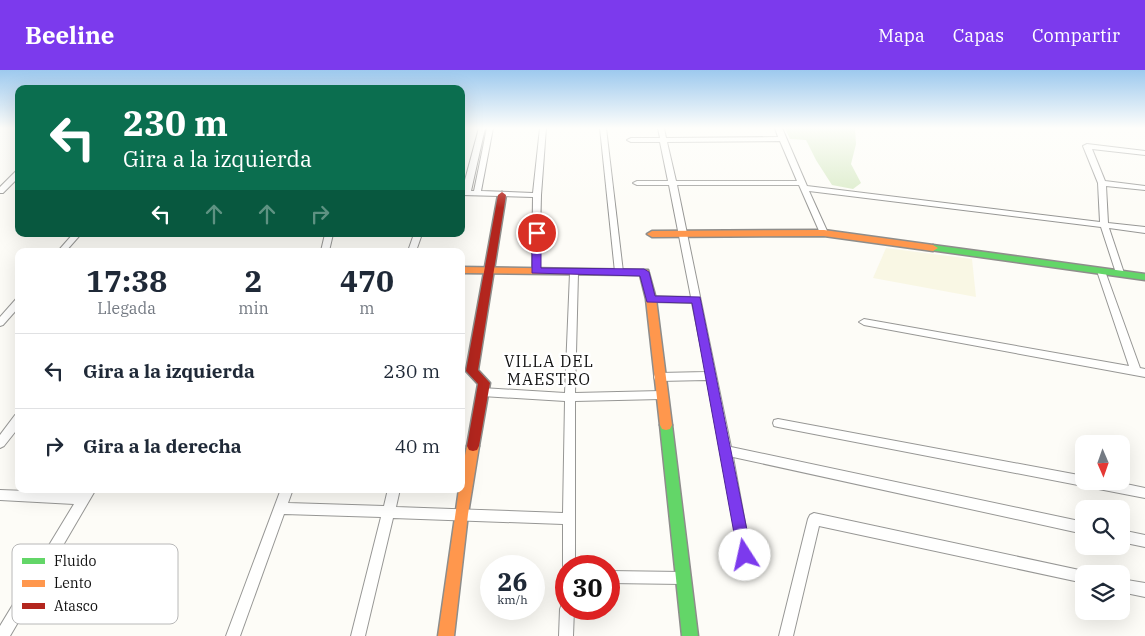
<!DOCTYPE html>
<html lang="es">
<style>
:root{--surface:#fff;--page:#f6f6f7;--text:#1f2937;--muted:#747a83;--line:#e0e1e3;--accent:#7c3aed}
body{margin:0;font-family:"IBM Plex Serif",serif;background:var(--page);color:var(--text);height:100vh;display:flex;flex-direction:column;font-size:19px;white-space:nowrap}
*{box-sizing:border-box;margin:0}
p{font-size:16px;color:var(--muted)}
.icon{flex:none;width:28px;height:28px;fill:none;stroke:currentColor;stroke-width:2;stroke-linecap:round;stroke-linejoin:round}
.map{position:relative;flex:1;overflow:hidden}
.details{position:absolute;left:15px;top:178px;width:450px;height:245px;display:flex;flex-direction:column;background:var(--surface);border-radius:10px;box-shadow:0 5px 20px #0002}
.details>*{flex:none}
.guide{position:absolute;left:15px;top:15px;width:450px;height:152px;border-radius:10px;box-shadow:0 5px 20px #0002;background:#0b6e4f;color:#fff;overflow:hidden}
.needle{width:32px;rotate:178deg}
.controls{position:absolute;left:1075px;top:365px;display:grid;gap:10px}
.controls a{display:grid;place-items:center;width:55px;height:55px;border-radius:10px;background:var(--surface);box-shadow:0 5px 20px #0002;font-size:25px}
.speed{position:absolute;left:480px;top:485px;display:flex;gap:10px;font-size:25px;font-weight:700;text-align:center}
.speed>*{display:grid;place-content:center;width:65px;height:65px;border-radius:50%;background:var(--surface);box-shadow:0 5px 20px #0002;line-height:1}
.speed small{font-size:12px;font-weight:400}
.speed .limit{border:8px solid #d22;background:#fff;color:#111}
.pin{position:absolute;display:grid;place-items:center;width:42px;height:42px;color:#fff;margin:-21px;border:2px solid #fff;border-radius:50%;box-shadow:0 1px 5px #0007}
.me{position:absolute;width:55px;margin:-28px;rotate:350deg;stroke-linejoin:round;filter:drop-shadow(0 0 4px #0008)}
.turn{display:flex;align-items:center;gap:18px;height:105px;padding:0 25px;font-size:22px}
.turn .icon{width:65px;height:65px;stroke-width:2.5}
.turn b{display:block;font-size:35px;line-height:42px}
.lanes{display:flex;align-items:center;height:48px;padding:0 25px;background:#0003;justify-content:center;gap:25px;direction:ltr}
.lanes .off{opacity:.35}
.eta{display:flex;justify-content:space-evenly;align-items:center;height:85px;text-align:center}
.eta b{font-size:30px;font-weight:700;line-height:35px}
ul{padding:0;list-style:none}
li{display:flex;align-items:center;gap:15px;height:75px;padding:0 25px;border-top:1px solid var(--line)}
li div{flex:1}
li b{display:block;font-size:19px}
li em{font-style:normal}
header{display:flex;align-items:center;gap:30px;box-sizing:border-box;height:70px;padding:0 25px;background:var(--accent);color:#fff}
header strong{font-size:24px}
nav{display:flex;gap:28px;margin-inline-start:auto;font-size:18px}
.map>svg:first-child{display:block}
.farmland{fill:#f9f7e4}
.forest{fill:#d8eac5}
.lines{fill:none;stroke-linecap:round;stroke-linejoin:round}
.street-casing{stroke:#979795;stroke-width:2}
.fast-casing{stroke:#8e8d8b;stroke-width:3}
.slow-casing{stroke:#8e8d8b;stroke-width:3}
.jam-casing{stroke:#8e8d8b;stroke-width:3}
.street{fill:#fffffe;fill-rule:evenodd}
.fast{fill:#63d668;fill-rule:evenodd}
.slow{fill:#ff974d;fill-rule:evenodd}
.jam{fill:#b3261e;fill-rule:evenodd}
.route{fill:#7c3aed;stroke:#51269a}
.labels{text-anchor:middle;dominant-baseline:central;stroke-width:5;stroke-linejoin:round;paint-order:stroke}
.neighbourhood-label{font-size:16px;letter-spacing:1px;fill:#111;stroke:#fff}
.key{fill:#fff;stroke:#b8b8b8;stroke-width:1}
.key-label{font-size:14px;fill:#111}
</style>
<header>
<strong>Beeline</strong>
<nav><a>Mapa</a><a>Capas</a><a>Compartir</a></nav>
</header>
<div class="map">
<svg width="1145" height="566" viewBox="0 0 1145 566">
<rect width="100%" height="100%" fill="#fdfcf7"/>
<polygon class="farmland" points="886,178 972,189 976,227 873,208"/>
<polygon class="forest" points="785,58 855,58 856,74 851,94 861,113 853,119 832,115 816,90 806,70 790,69"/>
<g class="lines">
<defs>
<g id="street">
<polygon points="479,58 485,58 471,121 474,121 487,58 493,58 481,121 533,123 540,58 546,58 541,125 539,203 533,203 532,201 533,127 461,125"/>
<polygon points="600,58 606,58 623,202 619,205 615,202"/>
<path d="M658,58H664L666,68L778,67L775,58H782L807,116L1100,152L1098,113L1083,76L1087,74L1145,81V85L1092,79L1105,111L1145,116V120L1106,116L1108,153L1145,157V163L1109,158L1124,203L1120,206L1116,203L1101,157L809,121L828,163L824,166L820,163L799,115H677L731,377L1084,452V464L733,387L751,485L750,489L745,491L740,489L707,310L659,311L655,310L654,307L655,304L659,303L706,302L692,233L651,232L646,229L651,226L691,227L669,115H637L633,113L637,111H668L660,72H631L627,70L631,68H660ZM780,71L797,111H676L667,72Z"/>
<polygon points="16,101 19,101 19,107 3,123 0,123 0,117"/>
<polygon points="73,164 81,164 66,181 58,181"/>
<polygon points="325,164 333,164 329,181 321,181"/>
<polygon points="414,164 422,164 416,181 408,181"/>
<polygon points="1101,198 1105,201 1140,298 1145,299 1145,307 864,255 859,252 864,249 1129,296 1097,201"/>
<polygon points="574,200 578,203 575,323 661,321 665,322 666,325 665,328 661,329 575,331 575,496 566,496 566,501 563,496 563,454 393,448 365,566 351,566 381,447 284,444 240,566 226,566 281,419 293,419 288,433 384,436 388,419 400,419 396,437 563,443 565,331 482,326 478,325 477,322 478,319 482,318 565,323 570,203"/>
<polygon points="19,228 19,237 3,255 0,256 0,247 16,229"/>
<polygon points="19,344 19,357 4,376 0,378 0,365 15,345"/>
<polygon points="778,349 1084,406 1084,411 1112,411 1145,418 1145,428 778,357 774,356 773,353 774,350"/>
<polygon points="84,419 96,419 10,566 0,566 0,556 74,434 0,430 0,420 81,423"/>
<polygon points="814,443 1084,501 1089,504 1084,504 1084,513 819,456 793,566 779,566 808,449 810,445"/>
<polygon points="1121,460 1145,465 1145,477 1121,472"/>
<polygon points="609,501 682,502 687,503 689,508 687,513 682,514 609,513"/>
<polygon points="1121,509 1145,513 1145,527 1121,522"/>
<polygon points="566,533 566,539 574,539 573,566 559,566 560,539 562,534"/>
</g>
<g id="fast">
<polygon points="933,175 1145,204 1145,210 930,180 928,178"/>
<polygon points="666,350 670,351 672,355 698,566 682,566 660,355 662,351"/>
</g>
<g id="slow">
<polygon points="824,160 933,175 938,178 933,181 824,166 652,167 647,164 652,161"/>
<polygon points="461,197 648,200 656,229 672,355 670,359 666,360 662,359 660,355 646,229 640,205 461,203"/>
<polygon points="473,371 477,372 479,376 468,444 454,566 438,566 459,419 461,419 461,405 467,376 469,372"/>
</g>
<polygon id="jam" points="502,122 506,125 478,300 490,313 479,376 477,380 473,381 469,380 467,376 478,314 466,301 498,125"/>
</defs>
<use href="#street" class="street-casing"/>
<use href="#fast" class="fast-casing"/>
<use href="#slow" class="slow-casing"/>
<use href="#jam" class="jam-casing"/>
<use href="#street" class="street"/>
<use href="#fast" class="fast"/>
<use href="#slow" class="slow"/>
<use href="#jam" class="jam"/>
</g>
<linearGradient id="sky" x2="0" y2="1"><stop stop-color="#9dc9ee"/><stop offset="0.42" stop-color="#fefefb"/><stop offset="1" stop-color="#fefefb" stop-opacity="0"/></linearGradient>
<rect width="1145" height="138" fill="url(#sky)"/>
<polygon class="route" points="537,160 541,163 541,198 644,199 649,202 655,226 700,227 752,485 750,490 745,492 740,490 738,485 692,233 647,232 640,206 532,203 532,163"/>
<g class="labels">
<g class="neighbourhood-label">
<text x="549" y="291">VILLA DEL<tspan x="549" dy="18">MAESTRO</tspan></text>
</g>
</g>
<rect x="12" y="474" width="166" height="80" rx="8" class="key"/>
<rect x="22" y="488" width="23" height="6" fill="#63d668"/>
<rect x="22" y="510" width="23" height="7" fill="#ff974d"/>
<rect x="22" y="533" width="23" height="6" fill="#b3261e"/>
<g class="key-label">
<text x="54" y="496">Fluido</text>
<text x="54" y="518">Lento</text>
<text x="54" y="541">Atasco</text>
</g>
</svg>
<div class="controls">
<a><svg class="needle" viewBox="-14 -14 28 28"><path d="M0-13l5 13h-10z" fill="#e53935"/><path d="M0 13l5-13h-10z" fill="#747a83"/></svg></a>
<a><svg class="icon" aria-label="search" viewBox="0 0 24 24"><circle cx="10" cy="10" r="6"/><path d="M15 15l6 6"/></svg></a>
<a><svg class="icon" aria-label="layers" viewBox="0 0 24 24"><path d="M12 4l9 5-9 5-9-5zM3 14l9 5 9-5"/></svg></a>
</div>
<div class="speed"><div>26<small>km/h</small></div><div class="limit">30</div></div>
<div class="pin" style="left:537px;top:163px;background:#d93025"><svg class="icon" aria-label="arrive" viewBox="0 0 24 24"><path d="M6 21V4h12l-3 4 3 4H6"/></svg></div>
<svg class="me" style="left:745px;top:485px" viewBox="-20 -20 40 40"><circle r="19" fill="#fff"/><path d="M0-13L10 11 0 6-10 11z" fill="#7c3aed"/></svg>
<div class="guide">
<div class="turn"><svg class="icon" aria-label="left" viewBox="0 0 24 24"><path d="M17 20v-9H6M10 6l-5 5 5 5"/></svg><div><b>230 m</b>Gira a la izquierda</div></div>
<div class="lanes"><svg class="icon" aria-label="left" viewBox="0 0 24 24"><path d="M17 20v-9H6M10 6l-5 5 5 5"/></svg><svg class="icon off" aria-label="ahead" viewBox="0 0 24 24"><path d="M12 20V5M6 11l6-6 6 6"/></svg><svg class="icon off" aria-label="ahead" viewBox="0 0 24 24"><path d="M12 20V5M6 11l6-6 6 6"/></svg><svg class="icon off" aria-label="right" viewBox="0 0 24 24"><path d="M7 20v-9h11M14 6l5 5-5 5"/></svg></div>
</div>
<section class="details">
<div class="eta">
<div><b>17:38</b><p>Llegada</p></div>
<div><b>2</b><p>min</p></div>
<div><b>470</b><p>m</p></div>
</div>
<ul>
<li><svg class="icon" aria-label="left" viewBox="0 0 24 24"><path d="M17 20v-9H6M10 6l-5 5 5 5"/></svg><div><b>Gira a la izquierda</b></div><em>230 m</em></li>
<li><svg class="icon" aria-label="right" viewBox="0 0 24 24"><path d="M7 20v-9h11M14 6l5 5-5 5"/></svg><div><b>Gira a la derecha</b></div><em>40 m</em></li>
</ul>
</section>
</div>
